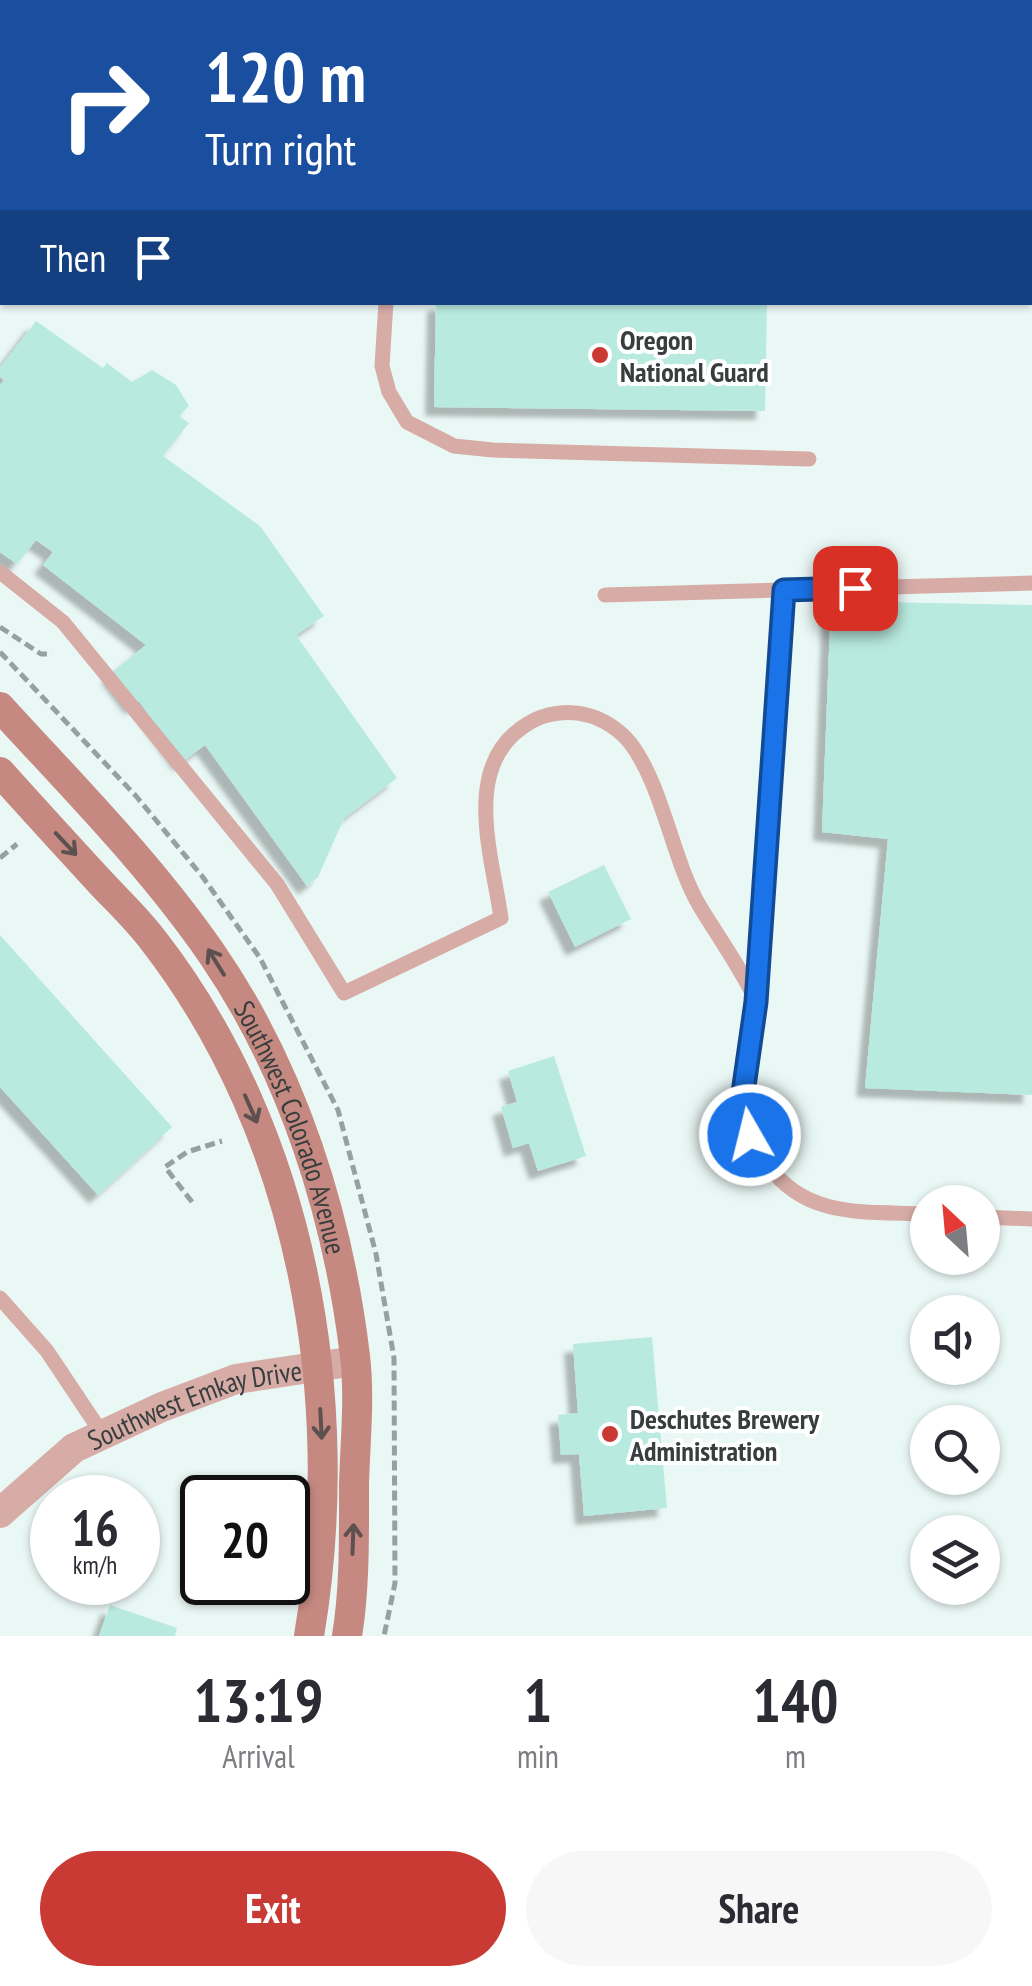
<!DOCTYPE html>
<style>
:root{--surface:#fff;--page:#f7f7f7;--text:#2b2b33;--muted:#7c7c81;--accent:#c83a33}
body{margin:0;font-family:"PT Sans Narrow",sans-serif;background:var(--page);color:var(--text);height:100vh;display:flex;flex-direction:column;font-size:38px;white-space:nowrap}
*{box-sizing:border-box;margin:0}
p{font-size:32px;color:var(--muted)}
.icon{flex:none;width:55px;height:55px;fill:none;stroke:currentColor;stroke-width:2;stroke-linecap:round;stroke-linejoin:round}
.map{position:relative;height:1636px;overflow:hidden}
.panel{display:flex;flex-direction:column;background:var(--surface);flex:1}
.panel>*{flex:none}
.top-card{position:absolute;left:0px;top:0px;width:1032px;height:305px;box-shadow:0 2px 8px #0004;background:#1a4fa0;color:#fff;overflow:hidden}
.needle{width:65px;rotate:334deg}
.buttons{position:absolute;left:910px;top:1185px;display:grid;gap:20px}
.buttons a{display:grid;place-items:center;width:90px;height:90px;border-radius:50%;background:var(--surface);box-shadow:0 2px 8px #0004;font-size:50px}
.speed{position:absolute;left:30px;top:1475px;display:flex;gap:20px;font-size:50px;font-weight:700;text-align:center}
.speed>*{display:grid;place-content:center;width:130px;height:130px;border-radius:50%;background:var(--surface);box-shadow:0 2px 8px #0004;line-height:1}
.speed small{font-size:25px;font-weight:400}
.speed .limit{border:5px solid #111;border-radius:15px;background:#fff;color:#111}
.pin{position:absolute;display:grid;place-items:center;width:85px;height:85px;color:#fff;margin:-42px;border-radius:20px;box-shadow:0 5px 15px #0006}
.me{position:absolute;width:110px;margin:-55px;rotate:352deg;stroke-linejoin:round;filter:drop-shadow(0 0 8px #0008)}
.turn{display:flex;align-items:center;gap:35px;height:210px;padding:0 40px;font-size:45px}
.turn .icon{width:130px;height:130px;stroke-width:2.5}
.turn b{display:block;font-size:70px;line-height:85px}
.then{display:flex;align-items:center;height:95px;padding:0 40px;background:#0003;gap:20px;font-size:38px}
.eta{display:flex;justify-content:space-evenly;align-items:center;height:170px;text-align:center}
.eta b{font-size:60px;font-weight:700;line-height:70px}
.primary-button{display:flex;gap:20px;margin-top:auto;padding:20px 40px}
.primary-button a{flex:1;height:115px;border-radius:60px;background:var(--accent);color:#fff;font-size:40px;font-weight:700;line-height:115px;text-align:center}
.primary-button a+a{background:var(--page);color:var(--text)}
.map>svg:first-child{display:block}
.building{fill:#b9eae0;filter:url(#shadow)}
.lines{fill:none;stroke-linecap:round;stroke-linejoin:round}
.path{stroke:#96a09e;stroke-width:5;stroke-dasharray:10 5;stroke-linecap:butt}
.lane{stroke:#d7aca7;stroke-width:15}
.street{stroke:#d7aca7;stroke-width:30}
.secondary{stroke:#c68981;stroke-width:30}
.oneway{stroke:#5c514e}
.route-casing{stroke:#114b97;stroke-width:25}
.route{stroke:#1a73e8;stroke-width:18}
.poi-dot{fill:#c83a33;stroke:#fff;stroke-width:4}
.labels{text-anchor:middle;dominant-baseline:central;stroke-width:8;stroke-linejoin:round;paint-order:stroke}
.poi-label{font-size:28px;font-weight:bold;fill:#383e3d;stroke:#fff;text-anchor:start}
.street-label{font-size:28px;fill:#383e3d;stroke:#fff}
</style>
<div class="map">
<svg width="1032" height="1636" viewBox="0 0 1032 1636">
<defs>
<filter id="shadow"><feDropShadow dx="-9" dy="9" stdDeviation="2.5" flood-color="#0004"/></filter>
</defs>
<rect width="100%" height="100%" fill="#eaf8f5"/>
<g class="building">
<polygon points="436,302 767,302 765,411 434,407"/>
<polygon points="36,321 103,368 107,363 132,382 152,370 176,385 189,406 179,416 189,423 163,456 260,526 324,616 296,635 397,778 344,818 318,877 307,886 205,745 182,762 139,701 134,706 110,674 146,645 43,565 53,552 36,540 17,564 0,552 0,385 4,380 0,377 0,368"/>
<polygon points="831,601 1032,605 1032,1095 865,1088 888,839 822,832"/>
<polygon points="604,865 631,919 575,947 548,892"/>
<polygon points="0,935 172,1127 98,1195 0,1087"/>
<polygon points="554,1056 586,1156 538,1171 529,1143 513,1148 501,1107 517,1102 508,1071"/>
<polygon points="652,1337 667,1508 584,1516 579,1454 561,1455 558,1415 578,1413 573,1344"/>
<polygon points="110,1605 177,1628 175,1636 99,1636"/>
</g>
<g class="lines">
<g class="path">
<polyline points="202,2 203,0"/>
<polyline points="0,627 41,654 52,654"/>
<polyline points="0,652 136,796 202,876 260,958 338,1110 376,1254 394,1358 395,1583 384,1636"/>
<polyline points="0,858 17,844"/>
<polyline points="192,1202 165,1167 187,1152 222,1141"/>
</g>
<g class="lane">
<polyline points="362,0 365,2"/>
<polyline points="1018,0 1018,2"/>
<polyline points="390,2 390,0"/>
<polyline points="487,2 487,0"/>
<polyline points="573,2 573,0"/>
<polyline points="1030,168 1032,170"/>
<polyline points="386,302 382,366 389,392 407,422 454,446 493,450 809,459"/>
<path d="M0,572L63,622L277,884L344,993L501,918C492,854 460,763 529,723C545,713 568,710 587,715C604,719 621,731 631,744C663,787 672,858 699,905C710,924 754,988 756,1004C756,1014 753,1025 751,1035C744,1084 735,1122 768,1165C807,1220 868,1211 928,1214"/>
<polyline points="605,595 1032,583"/>
<polyline points="756,1002 784,590"/>
<polyline points="982,1217 1032,1219"/>
<polyline points="0,1298 47,1351 103,1435"/>
</g>
<g class="street">
<polyline points="154,2 155,0"/>
<polyline points="0,234 2,232"/>
<polyline points="0,282 2,280"/>
<path id="s1" d="M0,1513L74,1448L162,1407L236,1379L355,1361"/>
</g>
<g class="secondary">
<path id="s2" d="M0,707C73,787 150,864 212,954C293,1072 338,1215 355,1356C360,1398 355,1443 354,1485C354,1535 355,1587 347,1636"/>
<path d="M0,772C34,810 68,847 102,884C119,902 138,920 153,940C303,1133 349,1399 309,1636"/>
</g>
</g>
<defs><path id="oneway-shaft" d="M-6 0H5M1.5-3L5.5 0L1.5 3" fill="none" stroke-width="1.6" stroke-linecap="round" stroke-linejoin="round" transform="scale(2.5)"/></defs>
<g class="oneway">
<use href="#oneway-shaft" transform="translate(66 844) rotate(47)"/>
<use href="#oneway-shaft" transform="translate(216 962) rotate(-122)"/>
<use href="#oneway-shaft" transform="translate(251 1109) rotate(66)"/>
<use href="#oneway-shaft" transform="translate(321 1424) rotate(87)"/>
<use href="#oneway-shaft" transform="translate(353 1539) rotate(-88)"/>
</g>
<g class="lines">
<defs>
<polyline id="route" points="750,1135 742,1100 756,1002 784,590 855,588"/>
</defs>
<use href="#route" class="route-casing"/>
<use href="#route" class="route"/>
</g>
<g class="poi-dot">
<circle cx="600" cy="355" r="10"/>
<circle cx="610" cy="1434" r="10"/>
</g>
<g class="labels">
<g class="poi-label">
<text x="620" y="339">Oregon<tspan x="620" dy="32">National Guard</tspan></text>
<text x="630" y="1418">Deschutes Brewery<tspan x="630" dy="32">Administration</tspan></text>
</g>
<g class="street-label">
<text stroke="none"><textPath href="#s2" startOffset="518">Southwest Colorado Avenue</textPath></text>
<text stroke="none"><textPath href="#s1" startOffset="228">Southwest Emkay Drive</textPath></text>
</g>
</g>
</svg>
<div class="buttons">
<a><svg class="needle" viewBox="-14 -14 28 28"><path d="M0-13l5 13h-10z" fill="#e53935"/><path d="M0 13l5-13h-10z" fill="#7c7c81"/></svg></a>
<a><svg class="icon" aria-label="sound" viewBox="0 0 24 24"><path d="M4 9h4l5-4v14l-5-4H4zM17 9q2 3 0 6"/></svg></a>
<a><svg class="icon" aria-label="search" viewBox="0 0 24 24"><circle cx="10" cy="10" r="6"/><path d="M15 15l6 6"/></svg></a>
<a><svg class="icon" aria-label="layers" viewBox="0 0 24 24"><path d="M12 4l9 5-9 5-9-5zM3 14l9 5 9-5"/></svg></a>
</div>
<div class="speed"><div>16<small>km/h</small></div><div class="limit">20</div></div>
<div class="pin" style="left:855px;top:588px;background:#d93025"><svg class="icon" aria-label="arrive" viewBox="0 0 24 24"><path d="M6 21V4h12l-3 4 3 4H6"/></svg></div>
<svg class="me" style="left:750px;top:1135px" viewBox="-20 -20 40 40"><circle r="17" fill="#1a73e8" stroke="#fff" stroke-width="3"/><path d="M0-11L8 9 0 5-8 9z" fill="#fff"/></svg>
<div class="top-card">
<div class="turn"><svg class="icon" aria-label="right" viewBox="0 0 24 24"><path d="M7 20v-9h11M14 6l5 5-5 5"/></svg><div><b>120 m</b>Turn right</div></div>
<div class="then">Then<svg class="icon" aria-label="arrive" viewBox="0 0 24 24"><path d="M6 21V4h12l-3 4 3 4H6"/></svg></div>
</div>
</div>
<section class="panel">
<div class="eta">
<div><b>13:19</b><p>Arrival</p></div>
<div><b>1</b><p>min</p></div>
<div><b>140</b><p>m</p></div>
</div>
<div class="primary-button"><a>Exit</a><a>Share</a></div>
</section>
